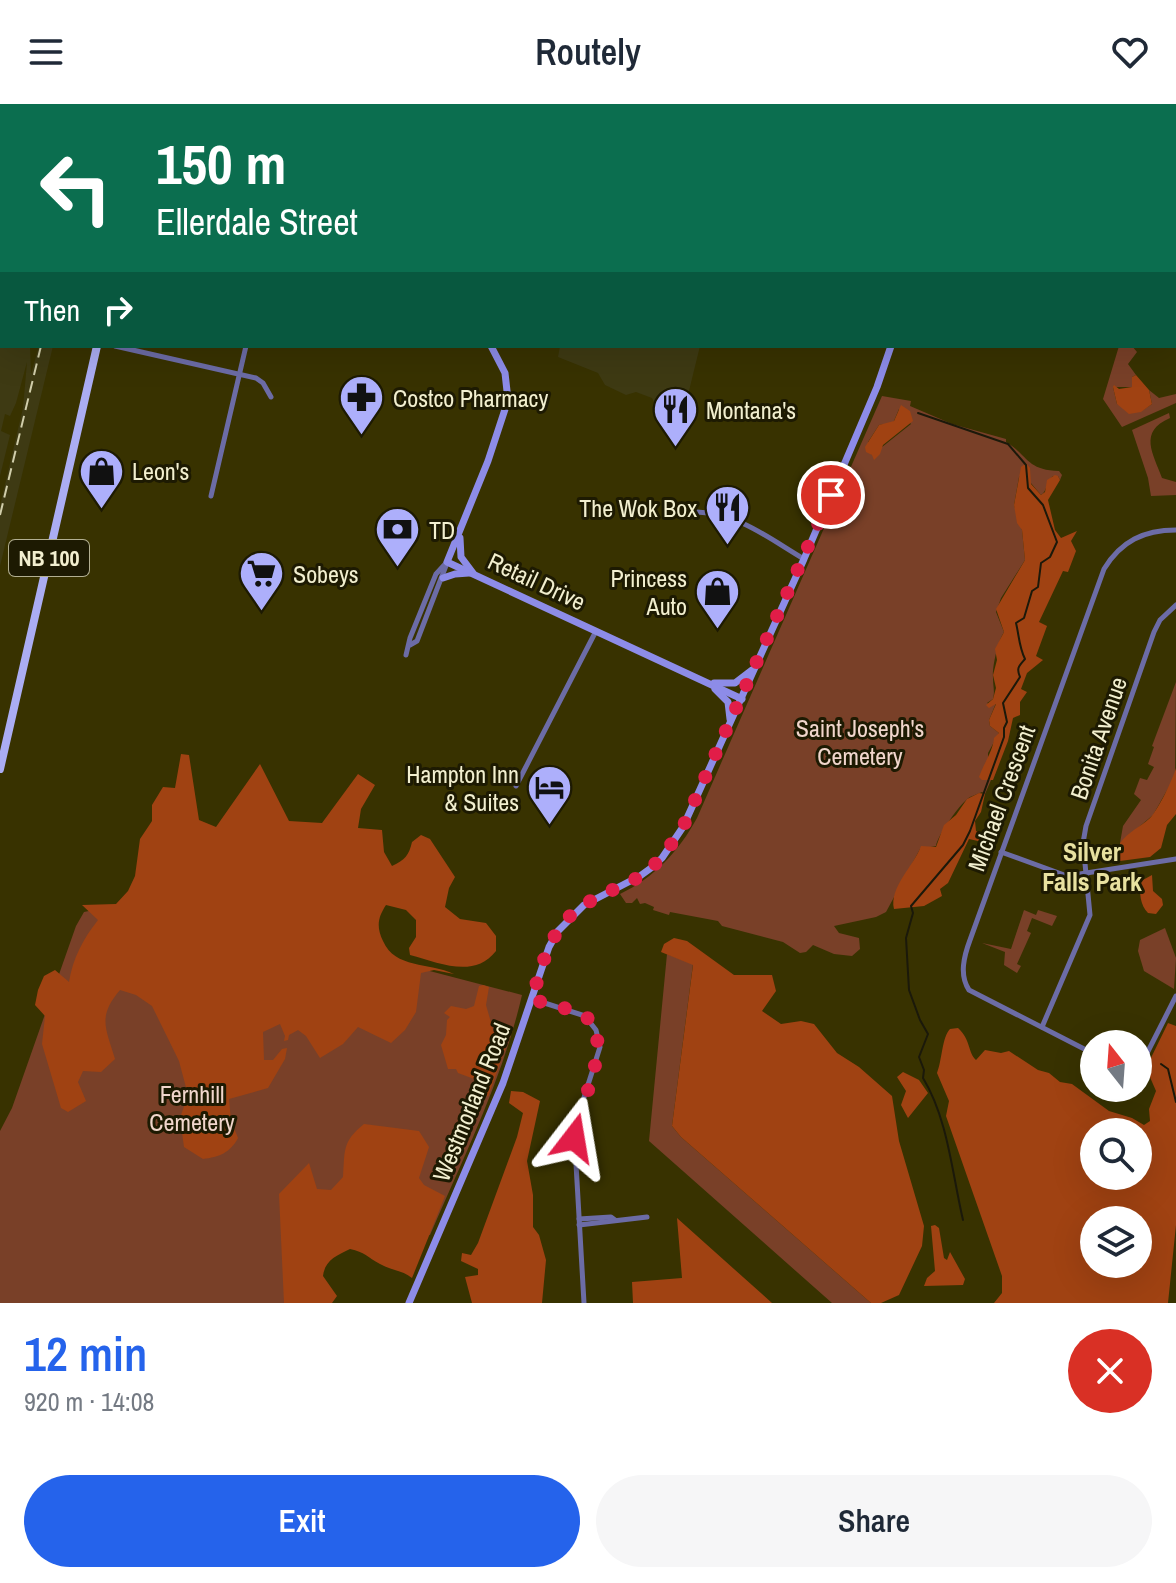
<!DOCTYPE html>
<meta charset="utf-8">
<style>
:root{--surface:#fff;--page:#f6f6f7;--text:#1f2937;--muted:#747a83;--accent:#2563eb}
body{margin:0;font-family:"Archivo Narrow",sans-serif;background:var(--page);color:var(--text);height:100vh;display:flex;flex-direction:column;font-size:30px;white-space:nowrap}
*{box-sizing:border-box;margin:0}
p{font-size:26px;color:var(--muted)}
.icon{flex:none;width:44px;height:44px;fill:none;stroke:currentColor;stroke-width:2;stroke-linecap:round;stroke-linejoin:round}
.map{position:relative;height:1199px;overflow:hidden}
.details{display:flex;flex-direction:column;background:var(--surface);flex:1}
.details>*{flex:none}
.hud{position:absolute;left:0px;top:0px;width:1176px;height:244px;box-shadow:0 8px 32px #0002;background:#0b6e4f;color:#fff;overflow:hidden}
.needle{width:52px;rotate:343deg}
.tools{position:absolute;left:1080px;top:926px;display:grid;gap:16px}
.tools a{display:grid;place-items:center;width:72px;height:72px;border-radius:50%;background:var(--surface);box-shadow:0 8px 32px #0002;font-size:40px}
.pin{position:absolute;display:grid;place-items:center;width:68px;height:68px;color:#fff;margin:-34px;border:4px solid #fff;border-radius:50%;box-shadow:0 2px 8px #0007}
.me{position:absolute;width:88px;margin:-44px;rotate:14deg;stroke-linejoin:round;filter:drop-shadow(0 0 6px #0008)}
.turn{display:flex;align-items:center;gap:28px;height:168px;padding:0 24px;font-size:36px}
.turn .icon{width:104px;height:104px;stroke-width:2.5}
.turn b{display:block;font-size:56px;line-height:68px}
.then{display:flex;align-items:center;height:76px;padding:0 24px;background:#0003;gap:16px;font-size:30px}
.round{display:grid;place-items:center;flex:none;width:84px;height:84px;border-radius:42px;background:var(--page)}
.headline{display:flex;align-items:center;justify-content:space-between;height:136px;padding:0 24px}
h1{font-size:48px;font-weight:600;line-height:60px;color:var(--accent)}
.primary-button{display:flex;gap:16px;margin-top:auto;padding:16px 24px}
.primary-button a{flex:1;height:92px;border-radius:48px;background:var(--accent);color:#fff;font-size:32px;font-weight:600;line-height:92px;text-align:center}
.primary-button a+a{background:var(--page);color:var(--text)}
header{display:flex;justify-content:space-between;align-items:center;height:104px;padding:0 24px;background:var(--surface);font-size:36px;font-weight:600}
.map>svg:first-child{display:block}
.built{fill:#3e3a13}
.green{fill:#794028;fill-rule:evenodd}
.forest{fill:#a04212;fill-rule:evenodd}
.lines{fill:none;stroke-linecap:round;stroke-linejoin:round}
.stream{stroke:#1b190a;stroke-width:2}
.street{stroke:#6c6ca6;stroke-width:5}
.secondary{stroke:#8d8ce8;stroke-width:7}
.primary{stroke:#abadf3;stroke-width:8}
.rail{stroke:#d1ceab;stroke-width:2;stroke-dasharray:12 6;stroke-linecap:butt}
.route{stroke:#e11d48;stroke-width:14;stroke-dasharray:0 25.2}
.labels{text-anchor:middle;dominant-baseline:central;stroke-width:6;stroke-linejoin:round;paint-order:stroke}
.shield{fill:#1d1a02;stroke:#b2af92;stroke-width:2}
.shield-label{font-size:22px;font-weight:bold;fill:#f2efcf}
.poi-label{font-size:24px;fill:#f2efcf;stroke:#1d1a02;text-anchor:start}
.street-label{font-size:24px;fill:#f2efcf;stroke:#1d1a02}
.park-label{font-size:24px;fill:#f1d6cc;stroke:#1d1a02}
.neighbourhood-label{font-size:26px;font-weight:bold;fill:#e8e1a0;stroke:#1d1a02}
</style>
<header><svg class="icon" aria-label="menu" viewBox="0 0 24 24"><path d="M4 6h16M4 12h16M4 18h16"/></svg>Routely<svg class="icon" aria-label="heart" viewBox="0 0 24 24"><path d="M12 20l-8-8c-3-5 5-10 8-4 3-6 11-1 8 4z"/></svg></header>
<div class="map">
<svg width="1176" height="1199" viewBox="0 0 1176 1199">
<rect width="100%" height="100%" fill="#383200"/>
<g class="built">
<polygon points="618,0 930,0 617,2"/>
<polygon points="958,0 1176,0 1174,174 1174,2 957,2"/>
<polygon points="0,101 2,242 30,242 31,270 39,242 53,242 0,462 0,402 23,304 27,258 16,299 10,312 5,310 1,327 10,331 0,372"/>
<polygon points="560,242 700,242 688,291 676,299 671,311 658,306 652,294 636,288 626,291 605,281 598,269 558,253"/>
</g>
<g class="green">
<polygon points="1119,242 1132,242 1137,248 1128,260 1136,271 1132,273 1132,283 1113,283 1117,300 1143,306 1152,300 1149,286 1159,294 1176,290 1176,299 1122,323 1103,295"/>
<path d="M882,292L911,297L910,302L952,320L1006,335V338C1028,351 1026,366 1059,367L1062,371L1060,376L1058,372H1053C1046,377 1047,388 1041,391L1030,378V364L1019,373L1014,401L1022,426L1025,456L1001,494L996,508L1004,528C998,537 992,563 993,574C993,583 995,586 993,595L987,599L992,602L996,599L989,616L990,622L999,629L988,649V675L991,676L985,690L982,688C978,690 974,691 970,693C961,698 937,732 936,742L920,745L886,808L876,813L834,822L839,829L859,834L860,845L852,852L834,850L813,841L806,848L800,849L783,838L722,822L718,817L670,808L669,811L653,806L654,803L645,799L640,800L637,794L632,799H626L620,790C654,774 679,747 697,714ZM899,305L911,320L872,351L868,338L879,321L893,319Z"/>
<path d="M1169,309L1170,314C1138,328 1153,349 1162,374L1176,378V391L1151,392L1148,374L1132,326Z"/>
<polygon points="1176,578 1175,672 1153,711 1120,739 1123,722 1141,696 1134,690 1140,674 1147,676 1154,663 1148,660 1154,643 1152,642"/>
<polygon points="1024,806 1036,811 1038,806 1057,812 1052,822 1032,814 1027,827 1031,829 1017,860 1021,862 1017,869 1004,861 1005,848 982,839 1011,845"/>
<path d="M89,807L422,865L522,891C503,974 464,1052 430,1131L313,1123L309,1199H0V1027L12,1004L76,822L84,808Z"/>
<polygon points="1165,824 1176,854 1174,885 1144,867 1138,847 1140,836"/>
<polygon points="667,850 693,860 672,1022 681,1033 871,1199 832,1199 649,1037"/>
</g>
<g class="forest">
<polygon points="1136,271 1149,286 1152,300 1141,308 1129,310 1117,300 1113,283 1114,281 1119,285 1132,283 1132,273"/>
<polygon points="901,301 910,307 913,317 883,341 880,350 874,356 872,351 866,348 865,343 879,321 894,317"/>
<path d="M1026,359L1030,364L1031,380L1041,391L1045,388L1047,376L1055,371L1058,372L1060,376L1048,396L1055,426L1061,434L1077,427L1071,437L1076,447L1068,468L1063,467L1039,518L1047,522L1036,552L1043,556L1027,569L1021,585L1027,588L1020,598V611L1013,614L1008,637L993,676H982L979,673C983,661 993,647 994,634L999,629L990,622L989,616L996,600L989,604L986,601L993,595L996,584L993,571L997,556L995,545L1004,528L996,505L1025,456L1022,426L1017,419L1014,401L1021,363Z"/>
<path d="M181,650L189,651L199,716L216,723L260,660L289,717L322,719L358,670L375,681L361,705L358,724L382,726L384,748L392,762C405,756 409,751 412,738L421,731L430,735L455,773L449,784L445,803L460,815L486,819L496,832V847C474,875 440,859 410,851L409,844L416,833V816L406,806L386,801C378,813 376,823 383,837C395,865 429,858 454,870L434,866L421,869L416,908L405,926L391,939L358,923L343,940L320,954L306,932L298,926L289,931L288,936L284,937L285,932L280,920L263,928L264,956H273L282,945L287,944L285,955L268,984L229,995L231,1017L238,1034C230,1049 219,1053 203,1055L184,1043L180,1014L188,991L179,957L152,902L136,891L120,886C97,913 106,924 115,955L101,968L83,967L78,978L86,997L68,1008L61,1004L42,940L45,912L35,901L38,886L44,872L55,866L69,878C73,854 83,835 98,816L82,801L116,800L128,787L135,772L140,735L152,717V701L163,683L175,684Z"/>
<path d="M1176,664V710L1167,721L1161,744L1150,753L1120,757V739C1128,728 1140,723 1150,714C1158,706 1173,675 1176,664Z"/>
<path d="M979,689L985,690L981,708L975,717L976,727L981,729L982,733L978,737L969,735L948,779L940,785L942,792L924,802L894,805C889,783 914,762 921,742L936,743L944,721L956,711L967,695Z"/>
<path d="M1152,771L1153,787L1162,795L1163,801L1156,810L1148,809C1140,801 1139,788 1141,777Z"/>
<polygon points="674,834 687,837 734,871 772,871 776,887 762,907 781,920 801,917 814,920 837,949 859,963 892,992 899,1037 924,1122 922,1142 899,1191 881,1199 871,1199 681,1033 672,1022 693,861 661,848 664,840"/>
<polygon points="483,881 489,883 486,901 494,929 508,937 488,993 477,976 458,969 456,965 448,965 441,941 446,931 447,916 450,913 444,909 451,902 466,905 474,902 479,882"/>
<path d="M1168,919L1176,922V1121L1168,1199H994L1002,1189V1172L946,1012L949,997L937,969C942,957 942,933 950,925L958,924C971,936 968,949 976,956L985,946L1001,949L1009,947L1038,966L1049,969L1060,978L1072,980L1109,1007L1132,1014L1144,1021L1150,1017L1149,1005L1156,987L1146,964ZM1094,1028H1138V1072H1094ZM1094,1116H1138V1160H1094Z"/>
<polygon points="903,968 919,976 928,989 908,1014 901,1001 906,987 897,973"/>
<polygon points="511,987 523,988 540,997 527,1057 533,1091 533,1123 539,1131 546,1156 542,1199 472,1199 465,1173 478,1171 478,1165 461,1157 462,1149 471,1151 478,1139 517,1033 523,1009 509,999"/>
<path d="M364,1020L419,1027L429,1043L419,1074L424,1081L445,1092L412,1174C402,1166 390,1166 380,1160C367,1153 365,1148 350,1145C336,1152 325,1156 323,1172L337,1192L332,1199H284L279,1090L309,1059L317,1085L331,1086L343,1073C345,1046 342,1038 364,1020Z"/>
<polygon points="677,1114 772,1199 633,1199 632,1178 682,1174"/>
<polygon points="935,1121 939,1124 944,1154 947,1156 950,1148 965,1175 963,1181 924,1182 927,1174 935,1167 931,1122"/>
</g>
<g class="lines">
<g class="stream">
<path d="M918,309L1008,340L1026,361L1028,384L1043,401L1057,438L1050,453L1041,459L1038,483L1032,487L1024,514L1016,519C1019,531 1019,543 1025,555C1019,562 1016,564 1020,573L1003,599L1007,618L1004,624V633L970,727L963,741L911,802L913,809L906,834L909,886L920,916L928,930L919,953L924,966L923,974C948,1015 952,1069 963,1116"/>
<polyline points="1161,960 1168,965 1176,998"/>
</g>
<g class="street">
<polyline points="312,0 314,2"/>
<polyline points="563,0 566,2"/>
<polyline points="240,2 240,0"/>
<polyline points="280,2 280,0"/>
<polyline points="358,2 358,0"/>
<polyline points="413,2 414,0"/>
<polyline points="465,2 466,0"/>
<polyline points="521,2 522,0"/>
<polyline points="115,242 256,274 263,279 271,293"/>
<polyline points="211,392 246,242"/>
<path d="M697,408C738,409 770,435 804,455"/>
<polyline points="410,541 417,537 447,459"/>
<polyline points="406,551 410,534 436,470 447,458"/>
<polyline points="516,682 596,527"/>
<polyline points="1001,748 1067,772 1176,755"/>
<polyline points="532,895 585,912 596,926 600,943 574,1025 584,1199"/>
<polyline points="1042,923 1090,811 1083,739 1086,722 1154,528 1160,516 1176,501"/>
<path d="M1094,950L969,886C959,871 964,852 970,836L1104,465C1121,437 1144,426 1176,426"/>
<polyline points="1138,967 1176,892"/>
<polyline points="579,1115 611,1113 615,1116"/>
<polyline points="579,1121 647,1113"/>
</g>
<g class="secondary">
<polyline points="612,2 612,0"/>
<polyline points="940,2 940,0"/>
<polyline points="0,88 2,89"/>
<polyline points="1174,223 1176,224"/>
<polyline points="491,242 505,269 508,296 488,357 447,458 742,595"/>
<polyline points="460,434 461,453 473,469"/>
<polyline points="443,474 455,470 469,469"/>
<polyline points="714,579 735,579 752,566"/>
<polyline points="715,585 728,598 730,615"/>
<polyline points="409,1199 503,979 549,843 558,827 584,801 640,772 651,764 662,754 683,723 804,455 877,283 891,242"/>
</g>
<g class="primary">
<polyline points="152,2 153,0"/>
<polyline points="0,665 97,242"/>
</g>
<g class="rail">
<polyline points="100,2 101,0"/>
<polyline points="0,411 41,242"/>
</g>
</g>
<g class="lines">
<path class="route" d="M574,1034V1025C583,997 614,934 586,913C575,905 545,900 532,895C540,868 547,837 567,815C586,795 613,787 637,774C658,762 670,742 683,723L831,391"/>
</g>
<defs>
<symbol id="pharmacy-pin" viewBox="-11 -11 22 30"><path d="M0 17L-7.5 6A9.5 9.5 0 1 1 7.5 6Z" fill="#adaffb" stroke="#1d1a02"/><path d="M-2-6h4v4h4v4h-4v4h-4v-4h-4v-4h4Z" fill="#111"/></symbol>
<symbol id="restaurant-pin" viewBox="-11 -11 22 30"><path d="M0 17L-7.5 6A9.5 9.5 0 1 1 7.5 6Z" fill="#adaffb" stroke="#1d1a02"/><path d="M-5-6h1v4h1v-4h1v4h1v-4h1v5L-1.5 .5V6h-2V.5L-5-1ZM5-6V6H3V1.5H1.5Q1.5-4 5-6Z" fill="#111"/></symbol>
<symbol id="shop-pin" viewBox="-11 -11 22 30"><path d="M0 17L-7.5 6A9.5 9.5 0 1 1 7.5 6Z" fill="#adaffb" stroke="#1d1a02"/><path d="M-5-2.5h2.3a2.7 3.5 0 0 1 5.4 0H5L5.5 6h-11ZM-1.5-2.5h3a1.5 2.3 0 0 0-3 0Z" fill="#111"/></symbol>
<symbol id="bank-pin" viewBox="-11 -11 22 30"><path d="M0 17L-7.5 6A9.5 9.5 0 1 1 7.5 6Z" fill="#adaffb" stroke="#1d1a02"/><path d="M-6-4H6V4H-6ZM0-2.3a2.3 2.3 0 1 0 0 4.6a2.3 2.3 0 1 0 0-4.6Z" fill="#111"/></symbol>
<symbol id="supermarket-pin" viewBox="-11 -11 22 30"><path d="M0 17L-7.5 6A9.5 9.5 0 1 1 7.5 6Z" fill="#adaffb" stroke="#1d1a02"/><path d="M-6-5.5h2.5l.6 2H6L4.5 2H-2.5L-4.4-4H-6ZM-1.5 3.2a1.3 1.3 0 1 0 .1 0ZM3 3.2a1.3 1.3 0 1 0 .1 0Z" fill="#111"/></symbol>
<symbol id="hotel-pin" viewBox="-11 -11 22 30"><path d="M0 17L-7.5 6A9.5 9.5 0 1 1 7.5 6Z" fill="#adaffb" stroke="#1d1a02"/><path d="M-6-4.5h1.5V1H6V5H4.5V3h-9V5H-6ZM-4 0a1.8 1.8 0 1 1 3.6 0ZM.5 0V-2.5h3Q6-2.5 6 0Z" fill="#111"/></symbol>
</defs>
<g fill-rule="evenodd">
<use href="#pharmacy-pin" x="336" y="268" width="51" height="69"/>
<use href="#restaurant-pin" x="650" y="280" width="51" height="69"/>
<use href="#shop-pin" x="76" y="342" width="51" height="69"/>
<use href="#restaurant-pin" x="702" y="378" width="51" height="69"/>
<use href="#bank-pin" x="372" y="400" width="51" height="69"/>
<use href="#supermarket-pin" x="236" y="444" width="51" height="69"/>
<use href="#shop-pin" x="692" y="462" width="51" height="69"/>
<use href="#hotel-pin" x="524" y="658" width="51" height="69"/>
</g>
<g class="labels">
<rect class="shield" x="9" y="436" width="80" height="36" rx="6"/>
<g class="shield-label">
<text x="49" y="454">NB 100</text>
</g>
<g class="poi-label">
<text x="393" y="294">Costco Pharmacy</text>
<text x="706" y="306">Montana's</text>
<text x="132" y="367">Leon's</text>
<text x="697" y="404" text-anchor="end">The Wok Box</text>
<text x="429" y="426">TD</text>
<text x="293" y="470">Sobeys</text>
<text x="687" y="474" text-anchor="end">Princess<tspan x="687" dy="28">Auto</tspan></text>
<text x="519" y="670" text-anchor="end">Hampton Inn<tspan x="519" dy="28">&amp; Suites</tspan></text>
</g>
<g class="street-label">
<text transform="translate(537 477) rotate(25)">Retail Drive</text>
<text transform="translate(1098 634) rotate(-71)">Bonita Avenue</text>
<text transform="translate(1001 694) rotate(-70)">Michael Crescent</text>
<text transform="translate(471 998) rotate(-68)">Westmorland Road</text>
</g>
<g class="park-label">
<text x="860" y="624">Saint Joseph's<tspan x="860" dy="28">Cemetery</tspan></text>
<text x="192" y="990">Fernhill<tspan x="192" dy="28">Cemetery</tspan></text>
</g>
<g class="neighbourhood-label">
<text x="1092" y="747">Silver<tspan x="1092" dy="30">Falls Park</tspan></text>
</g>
</g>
</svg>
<div class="tools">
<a><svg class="needle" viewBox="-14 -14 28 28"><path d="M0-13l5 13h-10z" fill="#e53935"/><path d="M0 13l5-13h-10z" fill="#747a83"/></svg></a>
<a><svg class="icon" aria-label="search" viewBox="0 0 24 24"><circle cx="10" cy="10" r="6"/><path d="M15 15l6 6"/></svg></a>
<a><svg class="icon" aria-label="layers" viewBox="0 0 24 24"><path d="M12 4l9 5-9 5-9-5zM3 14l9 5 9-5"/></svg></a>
</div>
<div class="pin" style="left:831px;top:391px;background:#d93025"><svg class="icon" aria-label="arrive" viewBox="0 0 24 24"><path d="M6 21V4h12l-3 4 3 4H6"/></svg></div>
<svg class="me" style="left:574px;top:1034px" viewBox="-20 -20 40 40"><path d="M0-17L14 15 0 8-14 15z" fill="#e11d48" stroke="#fff" stroke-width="4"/></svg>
<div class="hud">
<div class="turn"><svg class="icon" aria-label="left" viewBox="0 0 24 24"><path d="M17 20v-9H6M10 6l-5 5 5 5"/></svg><div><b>150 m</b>Ellerdale Street</div></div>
<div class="then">Then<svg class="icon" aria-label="right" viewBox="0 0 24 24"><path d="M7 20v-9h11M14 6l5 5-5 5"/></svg></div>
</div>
</div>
<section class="details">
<div class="headline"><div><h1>12 min</h1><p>920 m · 14:08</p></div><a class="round" style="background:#d93025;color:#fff"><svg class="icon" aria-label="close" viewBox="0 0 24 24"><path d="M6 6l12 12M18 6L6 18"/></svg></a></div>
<div class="primary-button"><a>Exit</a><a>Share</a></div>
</section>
